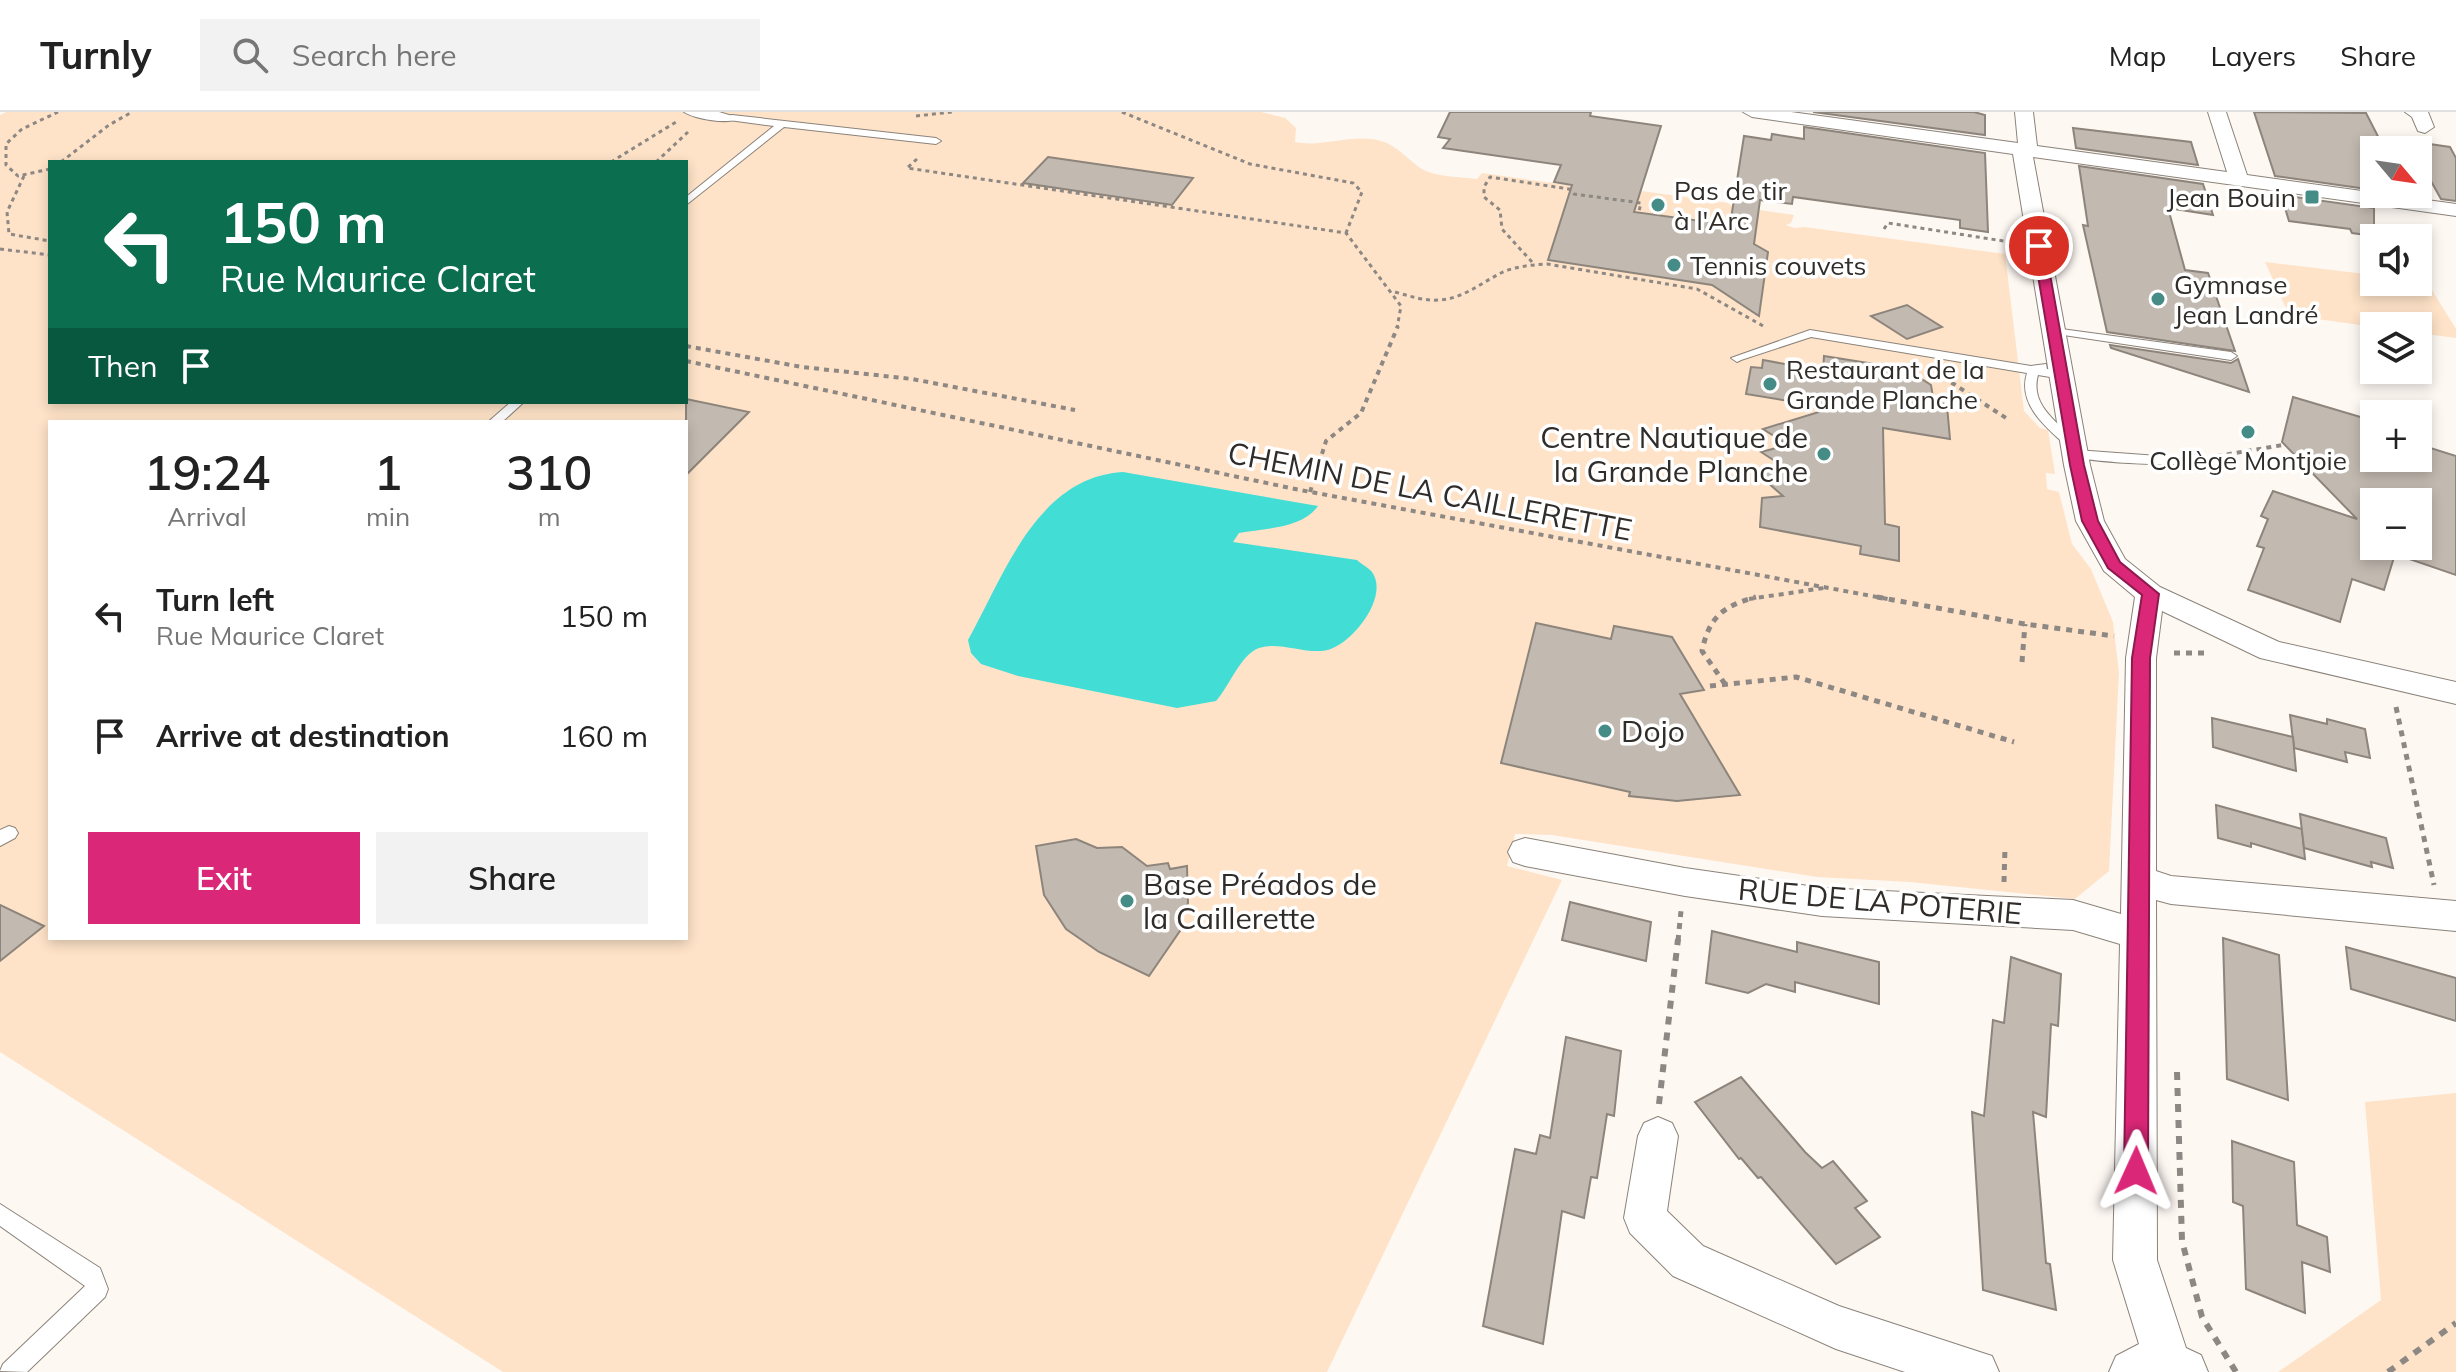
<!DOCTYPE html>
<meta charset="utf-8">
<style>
:root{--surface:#fff;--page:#f2f2f2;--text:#222;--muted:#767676;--line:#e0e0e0;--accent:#db2777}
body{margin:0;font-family:Mulish,sans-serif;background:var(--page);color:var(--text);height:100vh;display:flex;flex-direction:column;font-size:30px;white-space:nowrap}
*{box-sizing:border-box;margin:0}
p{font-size:26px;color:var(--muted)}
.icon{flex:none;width:44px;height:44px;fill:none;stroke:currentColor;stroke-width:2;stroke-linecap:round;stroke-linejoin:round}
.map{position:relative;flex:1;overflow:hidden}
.panel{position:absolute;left:48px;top:308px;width:640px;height:520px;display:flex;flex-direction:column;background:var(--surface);border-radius:0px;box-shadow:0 4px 12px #0003}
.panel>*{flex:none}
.top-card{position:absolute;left:48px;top:48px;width:640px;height:244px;border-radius:0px;box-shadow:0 4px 12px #0003;background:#0b6e4f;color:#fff;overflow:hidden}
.needle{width:52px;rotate:119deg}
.tools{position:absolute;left:2360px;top:24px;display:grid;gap:16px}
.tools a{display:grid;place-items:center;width:72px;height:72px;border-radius:0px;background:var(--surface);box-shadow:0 4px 12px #0003;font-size:40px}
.pin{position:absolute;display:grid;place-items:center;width:68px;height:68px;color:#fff;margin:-34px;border:4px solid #fff;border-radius:50%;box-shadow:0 2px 8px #0007}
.me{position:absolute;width:88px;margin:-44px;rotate:1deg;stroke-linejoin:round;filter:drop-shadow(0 0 6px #0008)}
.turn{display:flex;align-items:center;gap:28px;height:168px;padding:0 40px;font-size:36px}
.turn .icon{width:104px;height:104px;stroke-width:2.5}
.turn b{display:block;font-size:56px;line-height:68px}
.then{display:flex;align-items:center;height:76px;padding:0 40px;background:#0003;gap:16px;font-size:30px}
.eta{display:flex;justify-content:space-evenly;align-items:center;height:136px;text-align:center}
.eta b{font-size:48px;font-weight:600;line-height:56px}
.action{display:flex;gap:16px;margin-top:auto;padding:16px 40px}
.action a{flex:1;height:92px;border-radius:0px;background:var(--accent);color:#fff;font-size:32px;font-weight:600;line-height:92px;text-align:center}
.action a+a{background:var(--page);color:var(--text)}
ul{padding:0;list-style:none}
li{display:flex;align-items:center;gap:24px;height:120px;padding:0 40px}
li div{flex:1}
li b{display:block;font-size:30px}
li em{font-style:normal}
header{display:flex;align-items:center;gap:48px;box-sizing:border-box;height:112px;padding:0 40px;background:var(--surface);border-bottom:2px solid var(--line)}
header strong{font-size:38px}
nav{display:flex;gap:44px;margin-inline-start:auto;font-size:28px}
.search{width:560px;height:72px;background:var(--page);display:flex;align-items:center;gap:20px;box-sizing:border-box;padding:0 28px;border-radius:0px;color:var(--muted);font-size:30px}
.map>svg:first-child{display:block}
.green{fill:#fee3c8;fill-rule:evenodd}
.water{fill:#42ded5}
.building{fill:#c2b9b0;stroke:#8d857c;stroke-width:2;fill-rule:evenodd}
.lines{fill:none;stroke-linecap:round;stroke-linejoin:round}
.service-casing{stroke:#8b837a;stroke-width:2}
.pedestrian-casing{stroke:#8b837a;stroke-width:2}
.minor-casing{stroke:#8b837a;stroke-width:2}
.path-far3{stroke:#8d8884;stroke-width:3;stroke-dasharray:4 4;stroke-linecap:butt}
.path-far2{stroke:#8d8884;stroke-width:4;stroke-dasharray:5 5;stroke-linecap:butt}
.path-far1{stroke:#8d8884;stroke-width:5;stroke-dasharray:6 6;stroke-linecap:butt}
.path{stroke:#8d8884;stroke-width:6;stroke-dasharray:8 8;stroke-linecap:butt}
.service{fill:#fff;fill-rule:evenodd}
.pedestrian{fill:#fff;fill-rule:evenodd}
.minor{fill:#fff;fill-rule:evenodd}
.route{fill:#db2777;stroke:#8e194d;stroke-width:2}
.poi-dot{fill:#458c87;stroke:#fff;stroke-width:3}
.labels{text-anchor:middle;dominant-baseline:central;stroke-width:7;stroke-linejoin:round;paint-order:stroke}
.far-poi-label{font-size:26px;fill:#302c29;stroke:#fff;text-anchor:start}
.poi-label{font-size:30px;fill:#302c29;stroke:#fff;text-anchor:start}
.street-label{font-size:30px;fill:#302c29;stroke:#fff}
</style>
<header>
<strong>Turnly</strong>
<div class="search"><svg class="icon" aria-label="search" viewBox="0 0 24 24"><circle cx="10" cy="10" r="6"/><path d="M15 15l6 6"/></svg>Search here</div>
<nav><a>Map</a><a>Layers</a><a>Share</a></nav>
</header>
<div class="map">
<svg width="2456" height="1260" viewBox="0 0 2456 1260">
<rect width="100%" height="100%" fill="#fef8f3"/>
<g class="green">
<path d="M6,0H1261L1285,6L1296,16L1295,30C1323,36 1352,21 1381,29C1397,33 1409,49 1422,57C1436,65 1462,65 1477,67L1482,61L1574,74L1576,70L1728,91L1732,94L1794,103L1791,111L1786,113L1794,116L1804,115L2005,142L2024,299L2040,316L2048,318L2055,362L2046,361L2047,377L2059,380L2072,432L2091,457L2113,510L2119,561L2109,759L2075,787L1910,770L1817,765L1552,723L1515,722L1507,754L1562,768L1327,1260H503L0,940V3ZM50,50H686V290H50ZM50,310H686V826H50Z"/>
<polygon points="2265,150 2374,163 2374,170 2427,170 2456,217 2456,226 2418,221 2418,214 2374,215 2289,203"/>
<polygon points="2456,981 2456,1260 2278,1260 2381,1188 2365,990"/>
</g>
<path class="water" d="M1123,360L1318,394C1302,417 1264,416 1239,421L1233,430L1357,448C1361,452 1369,456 1372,460C1389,484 1355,527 1333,536C1312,546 1281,528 1259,536C1240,543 1229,575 1216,589L1177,596L1018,564L981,552L971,541L968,528C1004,463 1037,365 1123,360Z"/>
<g class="building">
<polygon points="1450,0 1591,0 1590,4 1661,14 1634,100 1730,113 1744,24 1771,28 1772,22 1804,27 1804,15 1985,41 1988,120 1960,116 1960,108 1793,85 1792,92 1760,88 1754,132 1768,140 1759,204 1712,173 1548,148 1572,73 1554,70 1561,53 1443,36 1450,27 1438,25"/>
<polygon points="1813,0 1974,0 1985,3 1985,23"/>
<polygon points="2254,0 2366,1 2385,38 2374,38 2374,78 2275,64"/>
<polygon points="2073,16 2191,30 2198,53 2076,36"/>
<polygon points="2409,29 2450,35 2456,46 2456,89 2441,87 2418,46 2418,38 2414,38"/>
<polygon points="1048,45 1193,66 1172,93 1023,71"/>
<polygon points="2079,54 2203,72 2213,103 2168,96 2185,158 2208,161 2235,239 2107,220 2083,113 2088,114"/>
<polygon points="2281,83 2374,96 2374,124 2352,121 2350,117 2289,109"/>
<polygon points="1907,193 1942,215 1907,227 1871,204"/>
<polygon points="2110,233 2231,251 2238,247 2249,280 2111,236"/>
<polygon points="1824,244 1906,257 1931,273 1933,285 1947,294 1950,327 1883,316 1885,412 1899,415 1899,449 1860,442 1861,434 1760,415 1762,386 1783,384 1759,363 1781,353 1761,340 1788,333 1763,317 1832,296 1746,282 1751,255 1762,256 1763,248 1823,259"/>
<path d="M2293,285L2374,309V346H2418V332L2456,344V463L2395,442L2384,478L2352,467L2340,510L2248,478L2264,436L2257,434L2268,407L2261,404L2273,379L2357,407L2282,330ZM2374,390H2418V434H2374Z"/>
<polygon points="686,287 749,300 686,363"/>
<polygon points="1536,511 1611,527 1614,514 1672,525 1704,578 1680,582 1740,683 1677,689 1629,684 1630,680 1501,651"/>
<polygon points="2290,603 2327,612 2327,607 2365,617 2370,646 2345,640 2347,650 2294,636"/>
<polygon points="2212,606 2293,625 2296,659 2213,635"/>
<polygon points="2216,693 2302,717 2305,747 2251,731 2251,735 2218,726"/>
<polygon points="2300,702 2386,726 2393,756 2371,750 2372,755 2304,736"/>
<polygon points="1076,727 1097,736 1122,735 1147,754 1168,751 1170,757 1187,754 1188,791 1182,805 1184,813 1149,864 1099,840 1066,817 1044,783 1036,734"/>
<polygon points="1570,790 1651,810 1646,849 1562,828"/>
<polygon points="0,793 44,814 0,849"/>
<polygon points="1712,819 1797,840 1797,830 1879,850 1879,892 1795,870 1795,880 1766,872 1748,881 1706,871"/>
<polygon points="2223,826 2279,843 2288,988 2227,967"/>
<polygon points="2346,835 2456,866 2456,909 2351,877"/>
<polygon points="2011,845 2061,862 2058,914 2051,912 2046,1005 2033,1000 2046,1151 2050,1152 2056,1198 1983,1178 1972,1000 1984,1004 1993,908 2004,911"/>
<polygon points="1566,925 1621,939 1614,1004 1607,1002 1597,1066 1591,1065 1584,1106 1562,1099 1543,1232 1483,1214 1515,1037 1536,1042 1540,1023 1550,1026"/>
<polygon points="1741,965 1805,1040 1822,1056 1833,1049 1867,1089 1855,1096 1880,1125 1836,1152 1761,1065 1758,1066 1741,1046 1739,1047 1695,990"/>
<polygon points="2232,1029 2294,1050 2297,1113 2327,1125 2330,1160 2302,1150 2305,1201 2246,1177 2243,1094 2233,1090"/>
</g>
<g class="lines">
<defs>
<g id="service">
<polygon points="732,3 936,26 941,29 936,32 784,15 686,93 686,85 774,14 729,8 729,4"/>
<polygon points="2054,216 2231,240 2237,244 2231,248 2050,221 2048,219"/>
<path d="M1810,218L2031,254L2046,252L2047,257L2066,260L2068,263L2062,267L2038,263C2029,295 2061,312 2079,333L2073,337L2069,336C2047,316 2017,293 2027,261L1811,225L1741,248L1737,250L1731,246Z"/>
<polygon points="511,290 524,290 502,310 488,310"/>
<path d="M2076,338L2172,345L2196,343L2202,347C2187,358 2093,349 2071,345V339Z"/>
<polygon points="9,714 15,716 18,721 15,726 0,734 0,718"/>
<polygon points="0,1092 100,1156 108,1177 105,1185 27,1260 0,1259 3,1252 85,1174 0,1114"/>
</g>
<path id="pedestrian" d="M684,0H719L739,6C728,13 695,7 684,0Z"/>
<g id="minor">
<polygon points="1743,0 1791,0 2018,31 2015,0 2033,0 2037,34 2227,60 2208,0 2226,0 2247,63 2456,92 2456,104 2033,45 2090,353 2104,409 2125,447 2160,475 2279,530 2456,570 2456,592 2260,546 2162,499 2156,546 2156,759 2171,764 2456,789 2456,819 2171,792 2156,788 2157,1148 2186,1236 2201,1243 2208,1260 2109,1260 2116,1244 2139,1232 2113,1148 2120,832 2073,818 1822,804 1685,784 1525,754 1513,750 1508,740 1513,730 1525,726 1685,756 1822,776 2073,788 2121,802 2126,546 2135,485 2104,459 2076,409 2064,353 2013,42 1752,5"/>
<polygon points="2405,0 2428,0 2434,15 2425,21 2418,19 2412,5"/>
<polygon points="1658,1005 1672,1011 1678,1024 1667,1099 1703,1134 1839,1194 1992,1244 1999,1260 1905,1260 1836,1237 1673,1164 1630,1121 1624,1106 1638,1024 1644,1011"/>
</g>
</defs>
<use href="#service" class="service-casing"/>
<use href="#pedestrian" class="pedestrian-casing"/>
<use href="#minor" class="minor-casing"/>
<g class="path-far3">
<polyline points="1122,0 1250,52 1353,71 1362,80 1346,121"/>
<polyline points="916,4 952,0"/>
<polyline points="917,47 907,56 1346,121 1401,194 1397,216"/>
<polyline points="61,50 109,13 132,0"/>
<polyline points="611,50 676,10"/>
<polyline points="656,50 688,20"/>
<polyline points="50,57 18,64 6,53 6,32 22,17 58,0"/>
<polyline points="24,64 7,100 9,122 50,129"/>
<polyline points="1884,117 1888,111 2010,130"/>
<polyline points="0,137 50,143"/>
<polyline points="1532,150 1502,117 1500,98 1484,85 1484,75 1490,65 1569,77 1574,82 1641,91 1639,99"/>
<path d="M1395,180C1410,184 1423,189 1439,188C1463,187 1482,170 1503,160C1517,154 1532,153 1547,152L1697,177L1765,215"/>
</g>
<g class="path-far2">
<polyline points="686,234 802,255 912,267 1075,298"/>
<polyline points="686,249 1300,378 1888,487"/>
<polyline points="1943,265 2006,306"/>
<polyline points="2217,344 2283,333"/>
<polyline points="1310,380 1326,329 1361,301 1398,214"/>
<polyline points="1749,487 1824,476"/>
</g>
<g class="path-far1">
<polyline points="1877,485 2025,512 2114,524"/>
<polyline points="2174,541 2208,541"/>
<polyline points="2022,550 2025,512"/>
<path d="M1725,572L1702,539C1709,505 1723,494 1756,485"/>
<polyline points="1710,574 1796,565 2014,630"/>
<polyline points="2396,595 2434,773"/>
<polyline points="2004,770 2005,735"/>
<polyline points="1678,829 1681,799"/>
</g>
<g class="path">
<polyline points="2177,960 2182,1129 2202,1205 2236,1260"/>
<polyline points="1659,992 1678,827"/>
<polyline points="2388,1260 2456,1211"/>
</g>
<use href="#service" class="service"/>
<use href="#pedestrian" class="pedestrian"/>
<use href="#minor" class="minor"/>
</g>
<polygon class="route" points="2039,131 2045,134 2084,353 2098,409 2120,450 2159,482 2150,546 2148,1059 2145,1067 2136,1070 2128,1067 2124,1059 2132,546 2142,483 2108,456 2082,409 2070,353 2033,134"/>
<g class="poi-dot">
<rect x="2304" y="77" width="16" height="16" rx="4"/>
<circle cx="1658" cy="93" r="8"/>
<circle cx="1674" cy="153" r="8"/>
<circle cx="2158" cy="187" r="8"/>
<circle cx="1770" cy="272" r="8"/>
<circle cx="2248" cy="320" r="8"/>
<circle cx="1824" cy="342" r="8"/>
<circle cx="1605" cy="619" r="8"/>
<circle cx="1127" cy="789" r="8"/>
</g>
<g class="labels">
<g class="far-poi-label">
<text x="1674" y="78">Pas de tir<tspan x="1674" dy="30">à l'Arc</tspan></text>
<text x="2296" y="85" text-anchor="end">Jean Bouin</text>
<text x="1690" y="153">Tennis couvets</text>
<text x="2174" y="172">Gymnase<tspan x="2174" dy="30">Jean Landré</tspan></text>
<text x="1786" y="257">Restaurant de la<tspan x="1786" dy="30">Grande Planche</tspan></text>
<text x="2248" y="348" text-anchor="middle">Collège Montjoie</text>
</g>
<g class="poi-label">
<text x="1808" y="325" text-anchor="end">Centre Nautique de<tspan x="1808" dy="34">la Grande Planche</tspan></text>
<text x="1621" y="619">Dojo</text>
<text x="1143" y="772">Base Préados de<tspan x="1143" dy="34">la Caillerette</tspan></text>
</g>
<g class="street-label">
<text transform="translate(1430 379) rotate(11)">CHEMIN DE LA CAILLERETTE</text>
<text transform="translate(1880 789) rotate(5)">RUE DE LA POTERIE</text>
</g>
</g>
</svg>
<div class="tools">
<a><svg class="needle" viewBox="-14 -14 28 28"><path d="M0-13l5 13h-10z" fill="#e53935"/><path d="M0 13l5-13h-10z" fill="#767676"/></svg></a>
<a><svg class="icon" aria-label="sound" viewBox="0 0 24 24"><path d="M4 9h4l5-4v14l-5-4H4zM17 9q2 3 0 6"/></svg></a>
<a><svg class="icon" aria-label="layers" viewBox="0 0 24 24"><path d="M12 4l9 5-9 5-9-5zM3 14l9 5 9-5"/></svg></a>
<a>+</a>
<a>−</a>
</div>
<div class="pin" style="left:2039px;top:134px;background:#d93025"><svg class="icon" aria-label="arrive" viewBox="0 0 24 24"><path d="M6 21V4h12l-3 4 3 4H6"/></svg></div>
<svg class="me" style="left:2136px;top:1059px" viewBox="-20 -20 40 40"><path d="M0-17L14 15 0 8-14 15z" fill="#db2777" stroke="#fff" stroke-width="4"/></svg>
<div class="top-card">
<div class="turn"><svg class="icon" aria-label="left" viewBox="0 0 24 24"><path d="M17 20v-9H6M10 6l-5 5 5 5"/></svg><div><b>150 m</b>Rue Maurice Claret</div></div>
<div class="then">Then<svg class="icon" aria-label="arrive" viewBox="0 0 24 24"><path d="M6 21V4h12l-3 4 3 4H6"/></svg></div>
</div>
<section class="panel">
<div class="eta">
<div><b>19:24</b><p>Arrival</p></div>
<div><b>1</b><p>min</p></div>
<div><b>310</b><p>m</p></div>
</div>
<ul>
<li><svg class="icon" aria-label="left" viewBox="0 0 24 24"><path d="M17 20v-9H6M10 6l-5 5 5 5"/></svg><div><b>Turn left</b><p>Rue Maurice Claret</p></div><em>150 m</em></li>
<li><svg class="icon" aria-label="arrive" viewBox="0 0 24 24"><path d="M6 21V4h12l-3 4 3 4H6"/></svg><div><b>Arrive at destination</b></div><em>160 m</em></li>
</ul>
<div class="action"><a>Exit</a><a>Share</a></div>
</section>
</div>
